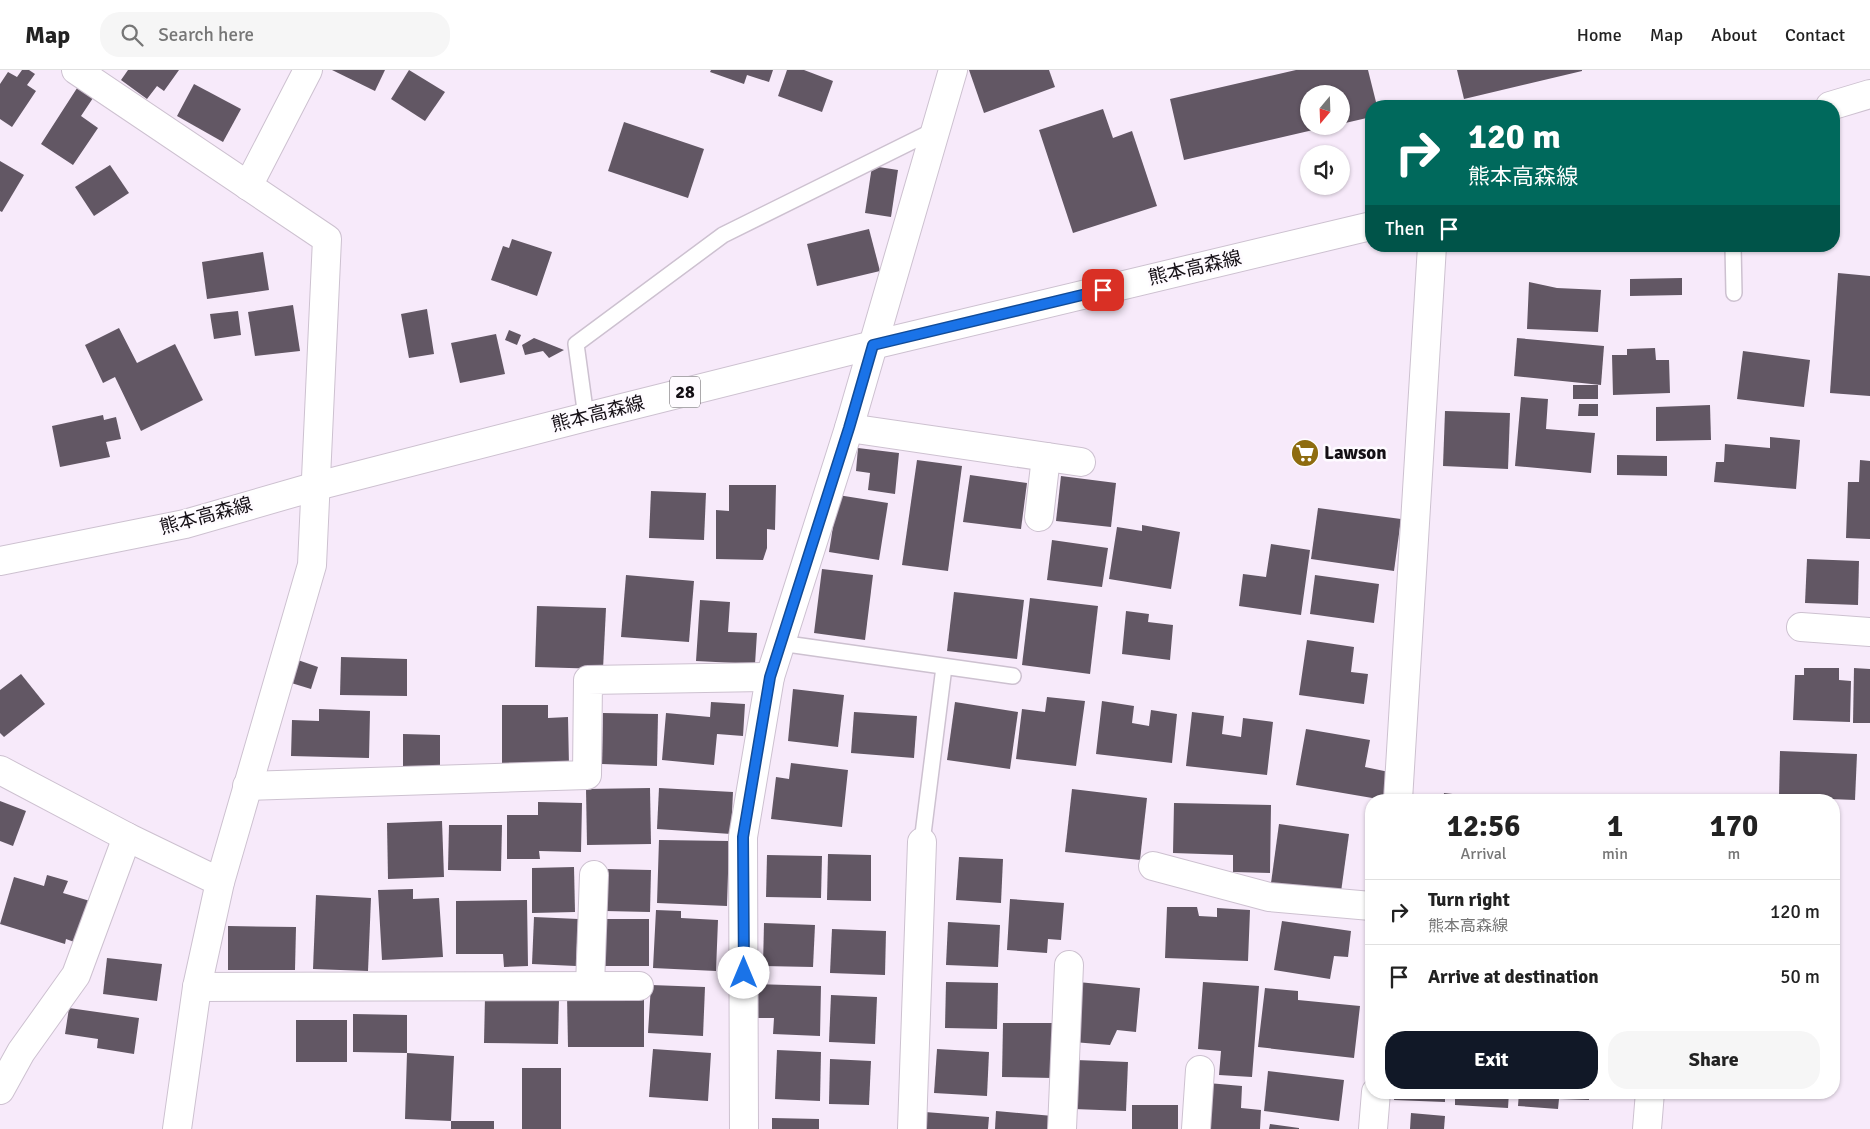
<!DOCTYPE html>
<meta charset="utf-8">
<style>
:root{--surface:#fff;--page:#f6f6f6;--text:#222;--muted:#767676;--line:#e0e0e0;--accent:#111827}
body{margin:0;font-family:Signika,"Noto Sans JP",sans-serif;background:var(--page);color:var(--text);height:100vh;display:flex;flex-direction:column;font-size:19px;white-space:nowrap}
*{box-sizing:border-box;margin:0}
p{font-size:16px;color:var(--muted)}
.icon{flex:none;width:28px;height:28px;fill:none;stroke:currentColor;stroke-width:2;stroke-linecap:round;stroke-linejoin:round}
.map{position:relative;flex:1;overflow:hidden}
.panel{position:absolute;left:1365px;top:724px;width:475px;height:305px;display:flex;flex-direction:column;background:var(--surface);border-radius:20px;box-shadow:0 1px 4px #0004}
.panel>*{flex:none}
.hud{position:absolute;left:1365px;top:30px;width:475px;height:152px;border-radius:20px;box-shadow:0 1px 4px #0004;background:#00695c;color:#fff;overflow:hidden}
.needle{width:32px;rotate:199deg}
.controls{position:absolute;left:1300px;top:15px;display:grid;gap:10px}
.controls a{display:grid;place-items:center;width:50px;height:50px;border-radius:50%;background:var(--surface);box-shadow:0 1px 4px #0004;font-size:25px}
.pin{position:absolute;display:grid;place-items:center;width:42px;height:42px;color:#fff;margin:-21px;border-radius:10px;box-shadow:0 2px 8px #0006}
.me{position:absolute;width:55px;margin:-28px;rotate:0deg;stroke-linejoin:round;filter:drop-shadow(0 0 4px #0008)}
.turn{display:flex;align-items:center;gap:18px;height:105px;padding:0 20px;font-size:22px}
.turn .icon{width:65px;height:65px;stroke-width:2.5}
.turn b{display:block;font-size:35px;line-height:42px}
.then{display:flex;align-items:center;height:48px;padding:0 20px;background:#0003;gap:10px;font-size:19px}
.eta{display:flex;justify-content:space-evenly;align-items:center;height:85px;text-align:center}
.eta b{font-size:30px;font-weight:800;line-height:35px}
.cta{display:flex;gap:10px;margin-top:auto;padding:10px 20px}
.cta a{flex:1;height:58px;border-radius:20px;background:var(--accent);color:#fff;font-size:20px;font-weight:800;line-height:58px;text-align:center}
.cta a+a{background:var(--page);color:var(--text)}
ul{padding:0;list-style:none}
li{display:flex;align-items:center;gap:15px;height:65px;padding:0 20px;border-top:1px solid var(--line)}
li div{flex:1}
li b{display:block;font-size:19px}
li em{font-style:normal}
header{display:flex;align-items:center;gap:30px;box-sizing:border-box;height:70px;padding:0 25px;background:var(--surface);border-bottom:1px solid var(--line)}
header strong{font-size:24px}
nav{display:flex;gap:28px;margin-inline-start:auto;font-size:18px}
.search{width:350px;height:45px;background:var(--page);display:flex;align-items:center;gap:12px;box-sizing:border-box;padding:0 18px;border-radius:20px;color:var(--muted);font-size:19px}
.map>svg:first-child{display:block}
.building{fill:#625764}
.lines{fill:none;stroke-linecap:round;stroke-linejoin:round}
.lane-casing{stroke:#cdc1d0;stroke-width:18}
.street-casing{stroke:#cdc1d0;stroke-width:30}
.primary-casing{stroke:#cdc1d0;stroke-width:30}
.lane{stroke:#fff;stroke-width:15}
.street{stroke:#fff;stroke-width:28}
.primary{stroke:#fff;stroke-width:28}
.route-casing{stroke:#114b97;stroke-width:12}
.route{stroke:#1a73e8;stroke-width:9}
.labels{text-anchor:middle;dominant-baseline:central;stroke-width:5;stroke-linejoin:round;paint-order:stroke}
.shield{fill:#fefbff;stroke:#5a565b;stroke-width:1}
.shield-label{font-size:18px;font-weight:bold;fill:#140f15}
.street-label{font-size:19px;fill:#140f15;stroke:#fefbff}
.poi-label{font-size:19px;font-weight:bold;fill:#140f15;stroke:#fefbff;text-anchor:start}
</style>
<header>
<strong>Map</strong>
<div class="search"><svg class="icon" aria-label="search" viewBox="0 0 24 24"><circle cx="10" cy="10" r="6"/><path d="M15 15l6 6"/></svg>Search here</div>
<nav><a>Home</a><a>Map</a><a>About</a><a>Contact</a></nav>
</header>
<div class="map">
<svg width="1870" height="1059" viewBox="0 0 1870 1059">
<rect width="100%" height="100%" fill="#f7eafa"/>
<g class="building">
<polygon points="22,0 29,0 35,4 27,15 36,21 12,57 0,49 0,14 8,2 17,7"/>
<polygon points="128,0 179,0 164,21 157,16 147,29 121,10"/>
<polygon points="332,0 385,0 375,21"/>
<polygon points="409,0 445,22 425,51 391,29"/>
<polygon points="711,0 773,0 769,12 747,5 744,14 710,2"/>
<polygon points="787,0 804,0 833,11 822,42 778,26"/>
<polygon points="969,0 1049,0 1055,17 984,43"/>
<polygon points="1296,0 1368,0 1377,36 1371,36 1371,47 1341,54 1341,24 1309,24 1309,56 1326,57 1184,90 1170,29"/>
<polygon points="1457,0 1582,0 1582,1 1464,29"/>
<polygon points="194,14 241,39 223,72 177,46"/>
<polygon points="79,15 95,25 81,46 98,58 73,95 41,74"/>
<polygon points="1103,39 1113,68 1132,61 1157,136 1073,163 1039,60"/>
<polygon points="624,52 704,79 688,128 608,101"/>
<polygon points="0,91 24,105 2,142 0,141"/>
<polygon points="110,95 129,123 94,146 75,117"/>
<polygon points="872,96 898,100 891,147 865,143"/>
<polygon points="869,159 880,201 817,216 807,174"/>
<polygon points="512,169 552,182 537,226 491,210 503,176 509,178"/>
<polygon points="263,182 269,220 207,229 202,192"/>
<polygon points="1838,203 1870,206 1870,326 1830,323"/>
<polygon points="1682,208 1682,225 1630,226 1630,209"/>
<polygon points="1529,212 1557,218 1601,220 1598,262 1527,259"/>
<polygon points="293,235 300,281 255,286 248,242"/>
<polygon points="427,239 434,284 409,288 401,244"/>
<polygon points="238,241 241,265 214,269 210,244"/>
<polygon points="119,258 137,293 175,274 203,330 141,361 115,307 103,313 85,275"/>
<polygon points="509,260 521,265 517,275 505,270"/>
<polygon points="496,264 505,304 460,313 451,273"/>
<polygon points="534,268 564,280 549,288 543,281 525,285 522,275"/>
<polygon points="1517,268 1604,276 1601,315 1514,306"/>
<polygon points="1655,278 1656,290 1669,290 1670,323 1613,325 1612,285 1627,285 1627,279"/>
<polygon points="1743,281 1810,290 1804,337 1737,329"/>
<rect x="1573" y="315" width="25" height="14"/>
<polygon points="1521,327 1548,329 1546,359 1595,363 1591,403 1515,396"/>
<polygon points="1579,334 1598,334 1598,346 1578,346"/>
<polygon points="1710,335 1711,370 1656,371 1656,337"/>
<polygon points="1445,341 1510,343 1508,399 1443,396"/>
<polygon points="103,345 104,350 116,347 121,369 106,372 110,387 60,397 52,356"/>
<polygon points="1770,367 1800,370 1796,419 1714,412 1716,392 1724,392 1725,374 1770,378"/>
<polygon points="858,378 899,383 895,424 868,420 870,403 856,401"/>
<polygon points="1617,385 1667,386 1667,406 1617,405"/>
<polygon points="917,390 962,396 948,501 902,495"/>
<polygon points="1860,390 1870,391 1870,469 1846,468 1848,412 1859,412"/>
<polygon points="970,405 1027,413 1021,459 963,452"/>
<polygon points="1061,406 1116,413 1111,457 1056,451"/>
<polygon points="729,415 776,415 775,460 767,459 767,478 763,490 716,489 716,440 729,441"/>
<polygon points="651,421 706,423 704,470 649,468"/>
<polygon points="838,425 888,433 879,490 829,482"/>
<polygon points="1318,438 1401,449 1394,501 1311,489"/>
<polygon points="1142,455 1180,462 1171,519 1109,509 1117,457 1142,461"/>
<polygon points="1052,470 1108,478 1102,517 1047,510"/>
<polygon points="1271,474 1310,480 1301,545 1239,536 1243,504 1266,507"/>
<polygon points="1807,489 1859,491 1858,535 1805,533"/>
<polygon points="822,499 873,505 865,570 814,563"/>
<polygon points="626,505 694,511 689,572 621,567"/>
<polygon points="1315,505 1379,514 1374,553 1310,544"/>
<polygon points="954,522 1024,530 1017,589 947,581"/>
<polygon points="1030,528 1098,536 1090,604 1022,595"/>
<polygon points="700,530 730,532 728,562 757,563 755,594 696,591"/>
<polygon points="537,536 606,538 603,599 535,597"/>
<polygon points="1126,541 1149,544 1148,552 1173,555 1170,590 1122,584"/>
<polygon points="1307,570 1354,577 1351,602 1368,604 1364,634 1299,625"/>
<polygon points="341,587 407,589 407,626 340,625"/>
<polygon points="295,589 318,597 311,619 288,612"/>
<polygon points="1804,598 1839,598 1839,610 1851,611 1850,652 1793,650 1795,605 1804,605"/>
<polygon points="1854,598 1870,599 1870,653 1853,653"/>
<polygon points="21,604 45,634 4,667 0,663 0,620"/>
<polygon points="793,619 844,625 838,677 788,671"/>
<polygon points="1047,627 1085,631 1076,696 1016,689 1022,639 1045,642"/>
<polygon points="1102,631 1134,636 1132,653 1149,656 1151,640 1177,644 1172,693 1096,684"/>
<polygon points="711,632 745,634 743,666 717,664 714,695 662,690 666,643 710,647"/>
<polygon points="955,632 1018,642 1010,699 947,690"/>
<polygon points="502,635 548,635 548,648 568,647 569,695 502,696"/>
<polygon points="319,639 370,641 369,688 291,686 292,650 319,651"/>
<polygon points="854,642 917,646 914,688 851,683"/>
<polygon points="1192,642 1224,646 1222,664 1241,667 1243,648 1273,652 1267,705 1186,696"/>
<polygon points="603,643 658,644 657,696 602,694"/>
<polygon points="1306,659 1370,670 1365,697 1389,702 1384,730 1296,715"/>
<polygon points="403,664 440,665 440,702 403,701"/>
<polygon points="1780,681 1857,684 1855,730 1779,727"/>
<polygon points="791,693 848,700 842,757 771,749 776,707 789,709"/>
<polygon points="650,718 651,774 587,775 586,719"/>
<polygon points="659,718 733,722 731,764 657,759"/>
<polygon points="1072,719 1147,728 1140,790 1065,782"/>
<polygon points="1444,723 1495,729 1495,730 1443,730"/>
<polygon points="0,731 26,741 13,776 0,771"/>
<polygon points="538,732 582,733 581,782 539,781 540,789 507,789 507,745 538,745"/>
<polygon points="1174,733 1271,735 1270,803 1233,802 1233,785 1173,783"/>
<polygon points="442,751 444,807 388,809 387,753"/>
<polygon points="1279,754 1349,764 1341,822 1271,813"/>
<polygon points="449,755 502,755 501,801 448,800"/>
<polygon points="659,770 729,771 727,836 657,833"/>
<polygon points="828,784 871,785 871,831 827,830"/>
<polygon points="767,785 822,786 821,828 766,827"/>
<polygon points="959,787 1003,789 1001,833 956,830"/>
<polygon points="574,797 575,842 532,843 532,798"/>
<polygon points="605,799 651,800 650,842 605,841"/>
<polygon points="47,805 68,811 63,823 90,831 77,873 66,869 65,874 0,854 14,807 44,816"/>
<polygon points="413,819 413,829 439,828 443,887 382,890 378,820"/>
<polygon points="316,825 371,828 368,901 313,899"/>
<polygon points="1010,829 1064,833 1061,870 1048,869 1047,883 1007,880"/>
<polygon points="527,830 528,896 504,897 503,884 456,884 456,831"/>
<polygon points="1167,837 1197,837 1199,846 1217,847 1217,838 1250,840 1248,891 1165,888"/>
<polygon points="656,840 681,841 681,848 718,850 716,901 653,898"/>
<polygon points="534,847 578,849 576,896 532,894"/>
<polygon points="606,849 649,849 649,896 605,896"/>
<polygon points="1282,851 1351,861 1348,887 1334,886 1330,909 1274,900"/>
<polygon points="948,852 1000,855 998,897 946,895"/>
<polygon points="764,853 815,855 813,897 763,896"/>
<polygon points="228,856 296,857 295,900 228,900"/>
<polygon points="832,859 886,861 885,905 830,903"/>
<polygon points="107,888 162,894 157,931 103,924"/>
<polygon points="946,912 998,913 997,959 945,958"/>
<polygon points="1078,912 1140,918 1136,962 1117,960 1110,975 1073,972"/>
<polygon points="1203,912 1259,916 1252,1007 1219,1005 1221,981 1198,979"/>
<polygon points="758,914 821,916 820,966 773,964 774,948 757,948"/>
<polygon points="651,915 705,917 703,966 648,963"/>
<polygon points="1265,918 1298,921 1298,930 1360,936 1354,988 1258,977"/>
<polygon points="567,925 644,925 644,977 568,977"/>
<polygon points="831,925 877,927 875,974 829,972"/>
<polygon points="485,927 559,929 558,974 484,973"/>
<polygon points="69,938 139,948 134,984 97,978 98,969 65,964"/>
<polygon points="353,944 407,945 407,983 353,982"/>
<rect x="296" y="950" width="51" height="42"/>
<polygon points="1003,953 1054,953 1053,1008 1002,1007"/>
<polygon points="653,979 711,983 708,1031 649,1027"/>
<polygon points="937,979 989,982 987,1026 934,1023"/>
<polygon points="777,980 821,982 820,1031 775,1029"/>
<polygon points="407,983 454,986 451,1051 494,1051 494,1059 451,1059 451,1051 405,1049"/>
<polygon points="830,989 871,991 869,1035 829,1034"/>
<polygon points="1076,990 1128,992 1126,1041 1074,1039"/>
<rect x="522" y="998" width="39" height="61"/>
<polygon points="1268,1001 1344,1010 1339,1051 1264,1041"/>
<polygon points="1208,1013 1242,1016 1241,1038 1261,1040 1260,1059 1204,1059"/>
<polygon points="1395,1022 1445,1022 1445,1032 1394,1030"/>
<polygon points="1455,1022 1509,1022 1508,1038 1455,1035"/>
<polygon points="1519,1022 1589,1022 1589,1030 1559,1029 1558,1039 1518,1036"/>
<rect x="1132" y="1035" width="46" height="24"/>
<polygon points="996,1041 1053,1046 1052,1059 995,1059"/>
<polygon points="925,1042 989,1047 988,1059 923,1059"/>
<polygon points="1411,1043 1445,1046 1444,1059 1410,1059"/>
<polygon points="772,1048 819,1049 819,1059 772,1059"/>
<polygon points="1270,1054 1299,1058 1299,1059 1269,1059"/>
</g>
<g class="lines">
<defs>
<g id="lane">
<polyline points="1733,176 1734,223"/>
<polyline points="586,347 576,274 723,165 937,59"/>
<polyline points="780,573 1013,606"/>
<polyline points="922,772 944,597"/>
</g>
<g id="street">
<polyline points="76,0 327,169 312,495 220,812 197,917 177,1059"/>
<polyline points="248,116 308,0"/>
<polyline points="849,358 1081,392"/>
<polyline points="1039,447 1046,387"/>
<polyline points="1801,557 1870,562"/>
<polyline points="0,700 127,767 220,812"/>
<polyline points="247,716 587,705 588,610 770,607"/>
<polyline points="1398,730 1432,176"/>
<polyline points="1153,796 1269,827 1371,836"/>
<polyline points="590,916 594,805"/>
<polyline points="197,917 639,916"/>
<polyline points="0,1020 21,982 76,905 127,767"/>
<polyline points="744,1059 743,767 770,607 849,358 953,0"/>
<polyline points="912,1059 922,772"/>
<polyline points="1062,1059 1069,895"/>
<polyline points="1196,1059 1200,1000"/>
<polyline points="1373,1059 1376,1022"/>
<polyline points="1647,1059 1650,1022"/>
</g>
<g id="primary">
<polyline points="1830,36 1870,24"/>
<polyline points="0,491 185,454 317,416 586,347 873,275 1371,156"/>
</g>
</defs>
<use href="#lane" class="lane-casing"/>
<use href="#street" class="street-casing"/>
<use href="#primary" class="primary-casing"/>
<use href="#lane" class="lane"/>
<use href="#street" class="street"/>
<use href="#primary" class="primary"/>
</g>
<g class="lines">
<defs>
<polyline id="route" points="744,903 743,767 770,607 849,358 873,275 1103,220"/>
</defs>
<use href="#route" class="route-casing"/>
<use href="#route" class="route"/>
</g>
<defs>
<symbol id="supermarket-disc" viewBox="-11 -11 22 22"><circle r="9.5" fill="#8e6c0f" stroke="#fefbff"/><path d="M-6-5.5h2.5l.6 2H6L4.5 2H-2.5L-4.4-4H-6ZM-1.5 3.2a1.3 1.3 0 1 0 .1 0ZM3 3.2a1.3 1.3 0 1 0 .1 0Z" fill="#fff"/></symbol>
</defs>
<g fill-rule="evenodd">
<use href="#supermarket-disc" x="1289" y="367" width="32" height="32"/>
</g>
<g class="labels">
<rect class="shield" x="670" y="306.5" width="30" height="31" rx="4"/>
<g class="shield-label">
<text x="685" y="322">28</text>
</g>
<g class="street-label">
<text transform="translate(1195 198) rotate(-13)">熊本高森線</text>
<text transform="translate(598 344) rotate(-14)">熊本高森線</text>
<text transform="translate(206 446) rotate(-15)">熊本高森線</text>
</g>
<g class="poi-label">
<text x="1324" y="383">Lawson</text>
</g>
</g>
</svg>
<div class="controls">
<a><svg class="needle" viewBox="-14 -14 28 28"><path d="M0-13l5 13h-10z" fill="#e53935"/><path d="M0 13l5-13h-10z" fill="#767676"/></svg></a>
<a><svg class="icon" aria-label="sound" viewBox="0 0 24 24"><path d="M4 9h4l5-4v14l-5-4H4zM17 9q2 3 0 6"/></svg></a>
</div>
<div class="pin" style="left:1103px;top:220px;background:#d93025"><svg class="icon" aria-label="arrive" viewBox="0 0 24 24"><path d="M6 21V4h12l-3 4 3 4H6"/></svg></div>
<svg class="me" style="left:744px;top:903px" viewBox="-20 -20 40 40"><circle r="19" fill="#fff"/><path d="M0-13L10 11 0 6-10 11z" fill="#1a73e8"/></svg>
<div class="hud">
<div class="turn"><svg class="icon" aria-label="right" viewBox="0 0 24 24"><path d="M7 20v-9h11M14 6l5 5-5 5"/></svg><div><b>120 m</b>熊本高森線</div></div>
<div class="then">Then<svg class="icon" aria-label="arrive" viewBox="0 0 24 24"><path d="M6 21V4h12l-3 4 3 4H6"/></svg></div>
</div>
<section class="panel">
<div class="eta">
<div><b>12:56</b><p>Arrival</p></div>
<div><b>1</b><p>min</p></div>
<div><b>170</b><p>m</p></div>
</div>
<ul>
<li><svg class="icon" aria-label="right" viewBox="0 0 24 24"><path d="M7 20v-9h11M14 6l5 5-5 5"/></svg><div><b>Turn right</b><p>熊本高森線</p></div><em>120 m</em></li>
<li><svg class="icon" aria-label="arrive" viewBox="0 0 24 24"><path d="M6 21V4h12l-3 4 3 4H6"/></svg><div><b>Arrive at destination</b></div><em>50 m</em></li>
</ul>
<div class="cta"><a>Exit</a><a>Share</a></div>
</section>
</div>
